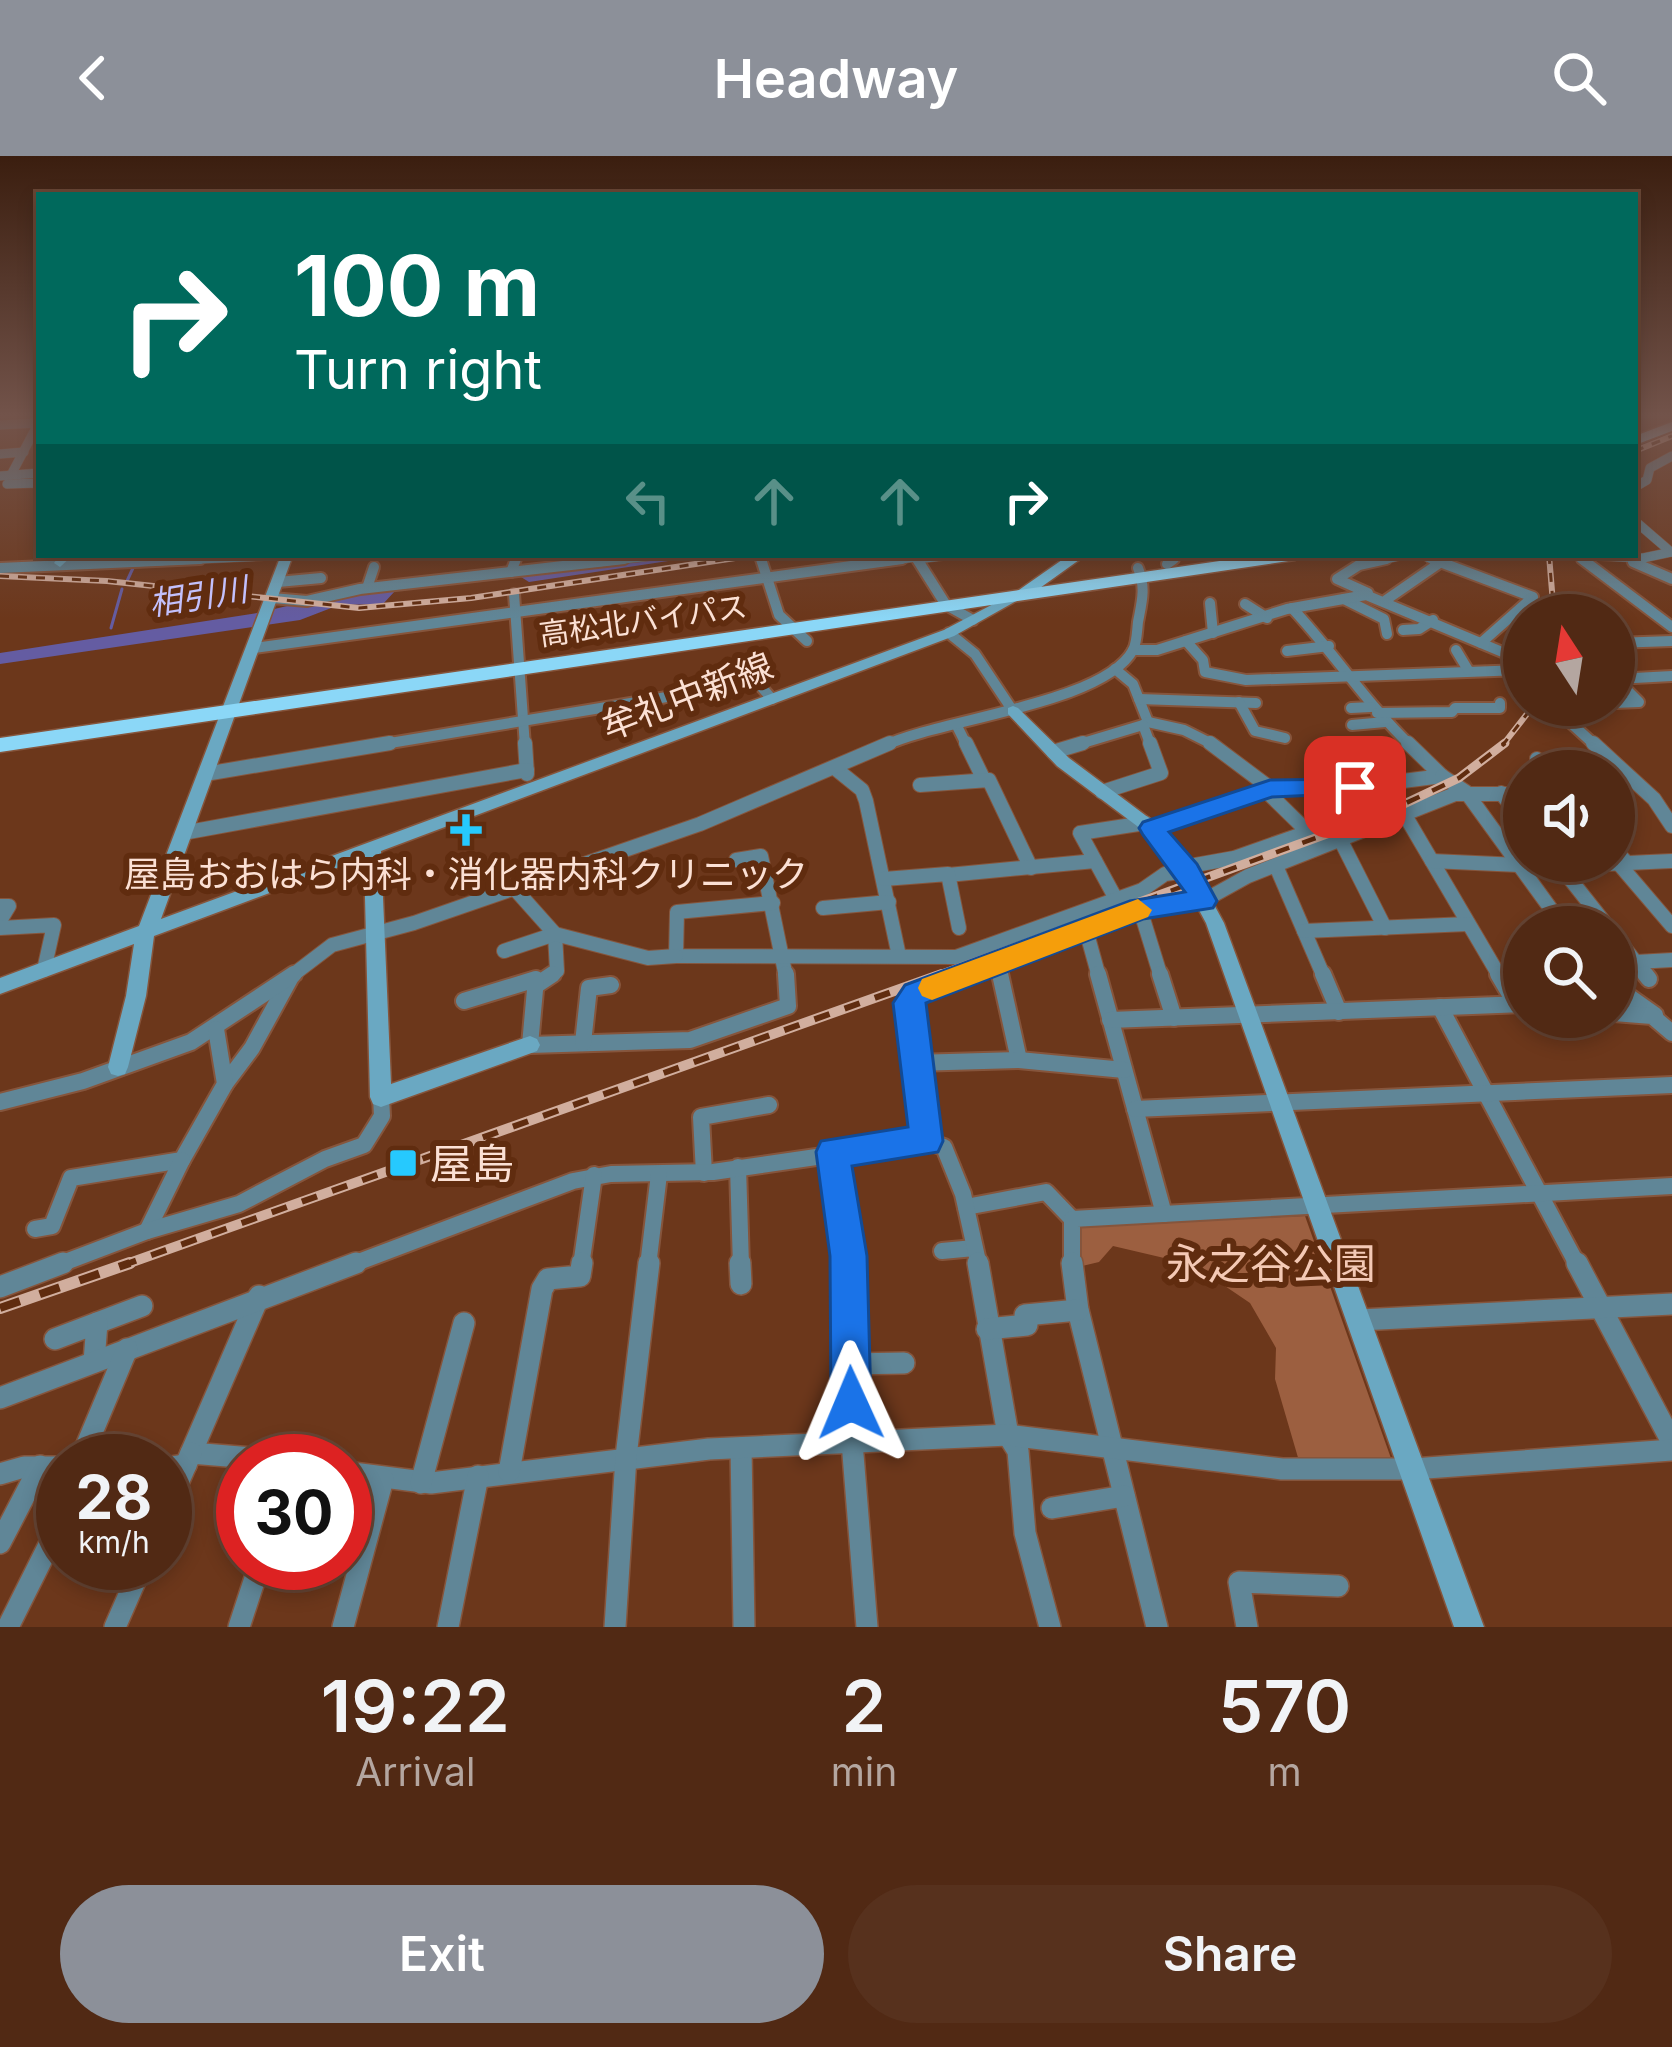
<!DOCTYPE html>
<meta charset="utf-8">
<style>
:root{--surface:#512914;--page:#57311d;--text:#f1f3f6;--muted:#b4a6a0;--line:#674534;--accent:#8c9099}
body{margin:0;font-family:Inter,"Noto Sans JP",sans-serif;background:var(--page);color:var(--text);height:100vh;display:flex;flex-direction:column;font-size:45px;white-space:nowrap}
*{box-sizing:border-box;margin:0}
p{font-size:39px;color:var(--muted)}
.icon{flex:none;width:66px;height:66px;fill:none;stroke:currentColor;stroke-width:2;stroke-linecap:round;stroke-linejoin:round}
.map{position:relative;height:1471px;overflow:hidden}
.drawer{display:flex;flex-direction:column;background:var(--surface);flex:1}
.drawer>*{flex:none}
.top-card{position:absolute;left:36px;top:36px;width:1602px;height:366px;border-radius:0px;box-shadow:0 6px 18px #0003,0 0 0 3px var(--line);background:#00695c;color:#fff;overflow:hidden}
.needle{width:78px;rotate:348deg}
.controls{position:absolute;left:1503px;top:438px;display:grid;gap:24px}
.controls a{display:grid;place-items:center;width:132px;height:132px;border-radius:50%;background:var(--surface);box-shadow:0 6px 18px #0003,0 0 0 3px var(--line);font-size:60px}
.speed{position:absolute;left:36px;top:1278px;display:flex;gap:24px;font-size:60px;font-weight:700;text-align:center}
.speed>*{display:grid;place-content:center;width:156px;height:156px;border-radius:50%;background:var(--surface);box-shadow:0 6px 18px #0003,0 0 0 3px var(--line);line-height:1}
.speed small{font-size:30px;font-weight:400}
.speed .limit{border:18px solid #d22;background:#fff;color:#111}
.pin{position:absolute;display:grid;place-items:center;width:102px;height:102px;color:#fff;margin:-51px;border-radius:24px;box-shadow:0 6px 18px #0006}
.me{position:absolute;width:132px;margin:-66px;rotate:359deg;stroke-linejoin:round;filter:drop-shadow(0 0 9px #0008)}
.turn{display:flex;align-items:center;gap:42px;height:252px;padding:0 60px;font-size:54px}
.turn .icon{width:156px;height:156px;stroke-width:2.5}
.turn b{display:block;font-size:84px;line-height:102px}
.lanes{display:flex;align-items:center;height:114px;padding:0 60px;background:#0003;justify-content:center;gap:60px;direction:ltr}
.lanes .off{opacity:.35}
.eta{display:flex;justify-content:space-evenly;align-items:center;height:204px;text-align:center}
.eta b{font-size:72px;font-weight:600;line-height:84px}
.primary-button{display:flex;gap:24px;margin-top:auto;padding:24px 60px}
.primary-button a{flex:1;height:138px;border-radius:72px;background:var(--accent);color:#fff;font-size:48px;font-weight:600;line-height:138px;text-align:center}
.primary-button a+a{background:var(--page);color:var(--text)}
header{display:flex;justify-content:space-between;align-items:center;height:156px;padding:0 60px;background:var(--accent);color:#fff;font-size:54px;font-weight:600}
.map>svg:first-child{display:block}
.green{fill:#9c5f40}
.water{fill:#645ca2}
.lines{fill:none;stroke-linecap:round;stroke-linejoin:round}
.stream{stroke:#645ca2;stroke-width:3}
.street-far4-casing{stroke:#86553c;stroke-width:10}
.street-far3-casing{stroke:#86553c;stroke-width:14}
.street-far2-casing{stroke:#86553c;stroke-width:16}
.street-far1-casing{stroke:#86553c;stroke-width:20}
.street-casing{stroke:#86553c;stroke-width:24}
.secondary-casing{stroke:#86553c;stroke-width:3}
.primary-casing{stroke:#86553c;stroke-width:3}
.highway-casing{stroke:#86553c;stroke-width:3}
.street-far4{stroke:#608697;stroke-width:9}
.street-far3{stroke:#608697;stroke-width:10}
.street-far2{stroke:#608697;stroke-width:14}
.street-far1{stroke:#608697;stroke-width:16}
.street{stroke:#608697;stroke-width:21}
.secondary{fill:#6aa8c2;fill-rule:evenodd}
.primary{fill:#71c2e4;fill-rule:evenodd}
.highway{fill:#8bd7f7;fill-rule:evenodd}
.rail-far3-casing{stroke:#d1ae9e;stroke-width:6}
.rail-far2-casing{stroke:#d1ae9e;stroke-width:9}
.rail-far1-casing{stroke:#d1ae9e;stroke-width:10}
.rail-casing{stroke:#d1ae9e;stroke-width:12}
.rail-far3{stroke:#602c0f;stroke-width:3;stroke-dasharray:9;stroke-linecap:butt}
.rail-far2{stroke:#602c0f;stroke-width:4.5;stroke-dasharray:14;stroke-linecap:butt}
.rail-far1{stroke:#602c0f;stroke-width:6;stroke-dasharray:16;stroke-linecap:butt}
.rail{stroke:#602c0f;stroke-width:8;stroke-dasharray:21;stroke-linecap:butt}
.route{fill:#1a73e8;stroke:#114b97;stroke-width:3}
.slow{fill:#f59e0b}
.poi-dot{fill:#26c9fe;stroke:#602c0f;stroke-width:4.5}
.labels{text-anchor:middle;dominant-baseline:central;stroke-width:12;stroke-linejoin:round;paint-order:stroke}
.far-street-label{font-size:30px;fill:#fbe0d4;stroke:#602c0f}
.far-water-label{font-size:33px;font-style:italic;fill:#c3c0fc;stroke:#602c0f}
.street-label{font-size:36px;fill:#fbe0d4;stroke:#602c0f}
.poi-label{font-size:36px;fill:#fbe0d4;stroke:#602c0f}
.near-poi-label{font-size:42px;fill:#fbe0d4;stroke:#602c0f;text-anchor:start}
.near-park-label{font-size:42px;fill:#f4c9b5;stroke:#602c0f}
</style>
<header><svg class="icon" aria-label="back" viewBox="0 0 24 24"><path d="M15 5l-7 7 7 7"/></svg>Headway<svg class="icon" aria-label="search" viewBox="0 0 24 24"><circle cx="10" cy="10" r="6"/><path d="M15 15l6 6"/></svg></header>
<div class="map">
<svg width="1672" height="1471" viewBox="0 0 1672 1471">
<rect width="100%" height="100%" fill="#6c371b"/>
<polygon class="green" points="1305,1060 1393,1308 1299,1305 1275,1223 1276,1192 1250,1147 1194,1109 1113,1090 1099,1106 1078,1111 1080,1070"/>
<polygon class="water" points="667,399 708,399 529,426 521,421 395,435 383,448 339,449 300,464 0,508 0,497 257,457 352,435"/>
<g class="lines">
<g class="stream">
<polyline points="127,425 133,412"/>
<polyline points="111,472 122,433"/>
</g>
<defs>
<g id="street-far4">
<polyline points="0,269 37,267"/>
<polyline points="0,298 24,296"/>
<polyline points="11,319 39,266"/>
<polyline points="0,320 39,317"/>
<polyline points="7,328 39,327"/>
<polyline points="1635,331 1647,324 1650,312 1672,300"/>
<polyline points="1635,365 1671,396"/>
<polyline points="915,399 919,406"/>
<polyline points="1422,399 1440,406"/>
<polyline points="1577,399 1643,402 1672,396"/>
<polyline points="1579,401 1586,406"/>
<polyline points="917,403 951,399"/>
<polyline points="134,406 287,399"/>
<polyline points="515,406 517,399"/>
<polyline points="598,406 659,399"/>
<polyline points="762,406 760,401 770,399"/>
<polyline points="880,406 916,401"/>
<polyline points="1170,406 1179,399"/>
<polyline points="1372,406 1403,399"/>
</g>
<g id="street-far3">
<polyline points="761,403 779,459 807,485"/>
<polyline points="917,403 946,449 973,464"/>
<polyline points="1432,403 1533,441 1481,487"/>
<polyline points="1582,403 1672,471"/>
<polyline points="1633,406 1672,423"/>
<polyline points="1167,408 1174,403"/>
<polyline points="0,412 200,403"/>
<polyline points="511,416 516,403"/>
<polyline points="278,426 321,422"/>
<polyline points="367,432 374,411"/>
<polyline points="1368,437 1337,423 1359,409 1386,403"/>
<polyline points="514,438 525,590"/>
<polyline points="272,442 307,445 360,433 624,403"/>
<polyline points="1344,443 1384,463 1387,478"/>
<polyline points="1386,444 1441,406"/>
<polyline points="1210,447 1213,477"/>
<polyline points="1245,448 1267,462"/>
<path d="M1292,452C1334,497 1367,548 1411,590"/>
<polyline points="1403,474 1419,473 1433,464"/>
<polyline points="949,477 975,498 1013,555"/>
<polyline points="1186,485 1203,504 1205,516 1246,524 1522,514"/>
<polyline points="1614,487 1672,485"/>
<polyline points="254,492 902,403"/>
<polyline points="1133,494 1157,494 1287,453 1366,439 1507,498 1524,516"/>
<polyline points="1456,494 1468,514"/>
<polyline points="1287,495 1329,490"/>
<polyline points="1115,513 1133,528 1148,566 1143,569"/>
<polyline points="1139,543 1256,547"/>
<polyline points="1239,546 1255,575 1285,582"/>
<polyline points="1614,547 1639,546 1616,523 1672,520"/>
<polyline points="1551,549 1596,590"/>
<polyline points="1351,552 1371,551"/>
<polyline points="1377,557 1452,556 1455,552 1500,552 1500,547"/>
<polyline points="1148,566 1184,574 1216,590"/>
<polyline points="956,568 967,590"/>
<polyline points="1352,569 1385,566"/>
<polyline points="372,590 757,526 772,543"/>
<path d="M884,590C939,563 1104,548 1133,494C1137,487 1137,474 1138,466C1142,445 1146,432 1138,412"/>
<polyline points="1073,590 1143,569 1151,590"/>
</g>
<g id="street-far2">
<polyline points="525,587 527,618"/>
<polyline points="966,587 984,624"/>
<polyline points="1210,587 1270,632 1356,631 1442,620 1408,587"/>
<polyline points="1593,587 1654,643 1672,670"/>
<polyline points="1326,592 1356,631"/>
<polyline points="1053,596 1083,587"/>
<polyline points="1376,603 1396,628"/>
<polyline points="1537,603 1548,615"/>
<polyline points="836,613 862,634 866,645 899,800"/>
<polyline points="205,618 390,587"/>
<polyline points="1442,620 1466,636 1564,771"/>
<polyline points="920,629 989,624 1031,712"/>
<polyline points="1102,636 1161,617 1150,587"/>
<polyline points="1501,637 1524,666"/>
<polyline points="1406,661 1500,821"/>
<polyline points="1152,672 1265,634 1308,676 1234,702 1184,711"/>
<polyline points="183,677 527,614"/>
<polyline points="1341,685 1385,772"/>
<polyline points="1614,693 1627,707"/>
<polyline points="736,704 761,700 786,821"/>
<polyline points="1432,705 1519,709"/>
<polyline points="1619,708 1672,770"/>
<polyline points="1559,709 1608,771"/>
<polyline points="1276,710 1324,821"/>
<polyline points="1561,710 1672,705"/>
<polyline points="948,719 1095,705"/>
<polyline points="884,723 948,718 959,772"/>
<polyline points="514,732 555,778 557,815 548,821"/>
<polyline points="1116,743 1080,677 1145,667"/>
<polyline points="773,747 677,756 676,800 956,801 1142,734 1165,718 1187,715"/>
<polyline points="0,750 9,750 0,765"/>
<polyline points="823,752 889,746"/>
<polyline points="1140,753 1161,821"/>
<polyline points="0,772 54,769 44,814"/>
<polyline points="1086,774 1099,821"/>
<polyline points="1304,775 1468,768"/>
<polyline points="1614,778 1647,821"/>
<polyline points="504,795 555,778 648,802 676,800"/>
<polyline points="1636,806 1672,804"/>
<polyline points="998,808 1001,821"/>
<polyline points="290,821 332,789 414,767 700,668 890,587"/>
<polyline points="960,821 1140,753 1203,745 1248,720 1455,638 1524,638"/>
</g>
<g id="street-far1">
<polyline points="1000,818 1019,904"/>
<polyline points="1098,818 1164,1058"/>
<polyline points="1160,818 1174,862"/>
<polyline points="1323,818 1339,856"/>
<polyline points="1498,818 1515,847"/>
<polyline points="1645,818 1649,823"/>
<polyline points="535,830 553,818"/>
<polyline points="1614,830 1655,859"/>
<polyline points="464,845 536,823 530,889 690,884 788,850 786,818"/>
<polyline points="1440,851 1578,1110"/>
<polyline points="1614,857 1652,860 1672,877"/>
<polyline points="1110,864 1524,848"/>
<polyline points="583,887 589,832 611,829"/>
<polyline points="914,907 1019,904 1124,914"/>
<polyline points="225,928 252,892 291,821"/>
<polyline points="0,946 83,925 191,886 294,818"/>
<polyline points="1135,953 1672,929"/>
<polyline points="926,985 908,846 915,838 968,818"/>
<polyline points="833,996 849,1110"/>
<polyline points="738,1011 741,1110"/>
<polyline points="704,1017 701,961 769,949"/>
<polyline points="966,1051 1046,1036 1072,1063"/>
<polyline points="35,1073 52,1070 71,1022 182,1004 225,928 216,873"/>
<polyline points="147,1075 182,1004"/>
<polyline points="942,1095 974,1092"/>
<polyline points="55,1110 147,1075 239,1048 325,1003 364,989 382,960 381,941"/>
<polyline points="348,1110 573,1025 611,1018 713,1016 926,985 944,991 963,1038 979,1110"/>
<polyline points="581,1110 594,1019"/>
<polyline points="648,1110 659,1018"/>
<polyline points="1072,1110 1072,1063 1672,1030"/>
</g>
<g id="street">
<polyline points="740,1107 741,1128"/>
<polyline points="849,1107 852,1286 867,1471"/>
<polyline points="978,1107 1008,1279 1018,1295 1025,1377 1050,1471"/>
<polyline points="1072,1107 1078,1154 1157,1471"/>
<polyline points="1577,1107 1672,1286"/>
<polyline points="0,1131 63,1107"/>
<polyline points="259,1140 191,1297 288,1305"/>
<polyline points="1360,1164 1672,1148"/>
<polyline points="97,1167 142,1150"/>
<polyline points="987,1173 1027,1169 1025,1159 1078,1154"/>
<polyline points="55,1183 97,1167 94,1206"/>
<polyline points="850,1208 904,1207"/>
<polyline points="0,1242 356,1107"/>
<polyline points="741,1292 744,1471"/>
<polyline points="80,1305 127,1193"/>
<polyline points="165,1312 186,1309"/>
<polyline points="345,1316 431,1327 709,1293 1008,1279 1282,1313 1413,1313 1672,1294"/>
<polyline points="509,1316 542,1133 548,1123 580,1120 582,1107"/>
<polyline points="0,1318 24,1311 63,1311"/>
<polyline points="421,1327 464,1167"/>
<polyline points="1052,1352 1124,1340"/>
<polyline points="165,1357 191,1297"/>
<polyline points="0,1387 40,1310"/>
<polyline points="8,1471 63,1361"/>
<polyline points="115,1471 143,1407"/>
<polyline points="239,1471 260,1407"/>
<polyline points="343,1471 383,1323"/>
<polyline points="448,1471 478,1320"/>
<polyline points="615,1471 626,1301 649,1107"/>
<polyline points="1247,1471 1239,1426 1338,1430"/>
</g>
<g id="secondary">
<polygon points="60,399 73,399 60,411 54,407"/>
<polygon points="281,399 293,399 161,763 944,474 1016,436 1027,439 954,480 381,695 391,928 530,880 537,883 540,889 537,895 381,951 373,948 370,941 364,702 154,780 146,840 128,911 125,918 118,920 111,918 108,911 126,840 134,788 0,838 0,822 139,770"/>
<polygon points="1013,550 1018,552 1069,602 1161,671 1193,710 1224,767 1484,1471 1454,1471 1206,767 1180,719 1149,679 1057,610 1008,558 1008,552"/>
</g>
<polygon id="primary" points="1069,399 1086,399 1026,442 1016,442 1016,436"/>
<g id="highway">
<polygon points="1672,266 1672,275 1635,289 1635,280"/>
<polygon points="1261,399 1303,399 1295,404 0,596 0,582"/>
</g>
</defs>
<use href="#street-far4" class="street-far4-casing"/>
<use href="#street-far3" class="street-far3-casing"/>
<use href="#street-far2" class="street-far2-casing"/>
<use href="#street-far1" class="street-far1-casing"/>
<use href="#street" class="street-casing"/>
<use href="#secondary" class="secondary-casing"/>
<use href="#primary" class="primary-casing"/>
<use href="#highway" class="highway-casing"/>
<use href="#street-far4" class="street-far4"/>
<use href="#street-far3" class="street-far3"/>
<use href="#street-far2" class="street-far2"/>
<use href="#street-far1" class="street-far1"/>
<use href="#street" class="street"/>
<use href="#secondary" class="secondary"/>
<use href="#primary" class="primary"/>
<use href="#highway" class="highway"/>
<defs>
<g id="rail-far3">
<polyline points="1635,295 1672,280"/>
<polyline points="1549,399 1554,459"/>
<polyline points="0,420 107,425 359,452 471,442 755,399"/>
<polyline points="1502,590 1534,549"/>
</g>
<polyline id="rail-far2" points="934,821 1387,656 1459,622 1505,587"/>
<polyline id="rail-far1" points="121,1110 942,818"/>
<polyline id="rail" points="0,1152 130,1107"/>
</defs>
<use href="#rail-far3" class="rail-far3-casing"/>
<use href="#rail-far2" class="rail-far2-casing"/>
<use href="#rail-far1" class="rail-far1-casing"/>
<use href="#rail" class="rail-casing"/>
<use href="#rail-far3" class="rail-far3"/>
<use href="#rail-far2" class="rail-far2"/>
<use href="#rail-far1" class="rail-far1"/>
<use href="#rail" class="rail"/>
</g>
<linearGradient id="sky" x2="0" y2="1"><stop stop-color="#3b1e0f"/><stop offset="0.56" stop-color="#72534a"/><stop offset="1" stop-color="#72534a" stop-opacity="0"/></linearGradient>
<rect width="1672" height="463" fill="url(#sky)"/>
<polygon class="route" points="1355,623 1364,625 1368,631 1364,637 1272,641 1169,676 1197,708 1217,745 1213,752 1143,763 926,847 943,985 938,996 852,1010 867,1100 871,1247 865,1261 851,1267 836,1261 831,1247 830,1100 816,996 821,985 908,971 893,847 905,829 1130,745 1185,736 1143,679 1139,672 1143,666 1270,624"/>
<polygon class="slow" points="1138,743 1152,754 1148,761 932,844 922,840 918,832 922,823"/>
<g class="poi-dot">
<path d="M460 656h12v12h12v12h-12v12h-12v-12h-12v-12h12z"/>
<rect x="388" y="992" width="30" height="30" rx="6"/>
</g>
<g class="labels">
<g class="far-street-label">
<text transform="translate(643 464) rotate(-8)">高松北バイパス</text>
</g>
<g class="far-water-label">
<text transform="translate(198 440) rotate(-9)">相引川</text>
</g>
<g class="street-label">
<text transform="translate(687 540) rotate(-21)">牟礼中新線</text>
</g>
<g class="poi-label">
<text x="466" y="718">屋島おおはら内科・消化器内科クリニック</text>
</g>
<g class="near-poi-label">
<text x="430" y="1007">屋島</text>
</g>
<g class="near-park-label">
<text x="1271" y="1107">永之谷公園</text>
</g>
</g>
</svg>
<div class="controls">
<a><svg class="needle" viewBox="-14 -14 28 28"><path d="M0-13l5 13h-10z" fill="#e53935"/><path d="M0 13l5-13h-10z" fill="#b4a6a0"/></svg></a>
<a><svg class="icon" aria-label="sound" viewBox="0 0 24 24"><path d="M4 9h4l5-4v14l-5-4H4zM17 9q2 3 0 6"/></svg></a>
<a><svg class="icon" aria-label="search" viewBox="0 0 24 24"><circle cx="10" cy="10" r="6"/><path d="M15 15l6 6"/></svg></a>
</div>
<div class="speed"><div>28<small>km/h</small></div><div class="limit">30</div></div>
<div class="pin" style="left:1355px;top:631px;background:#d93025"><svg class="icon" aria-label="arrive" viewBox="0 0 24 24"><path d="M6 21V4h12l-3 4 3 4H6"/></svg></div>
<svg class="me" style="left:851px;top:1247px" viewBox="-20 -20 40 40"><path d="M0-17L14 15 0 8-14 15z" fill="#1a73e8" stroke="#fff" stroke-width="4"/></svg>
<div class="top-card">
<div class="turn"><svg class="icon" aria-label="right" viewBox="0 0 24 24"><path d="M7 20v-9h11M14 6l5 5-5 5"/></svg><div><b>100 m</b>Turn right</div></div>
<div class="lanes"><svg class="icon off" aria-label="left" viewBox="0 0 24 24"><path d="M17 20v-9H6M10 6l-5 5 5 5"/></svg><svg class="icon off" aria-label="ahead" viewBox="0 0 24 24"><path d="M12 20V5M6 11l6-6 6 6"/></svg><svg class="icon off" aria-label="ahead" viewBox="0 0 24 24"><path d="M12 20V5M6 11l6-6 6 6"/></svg><svg class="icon" aria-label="right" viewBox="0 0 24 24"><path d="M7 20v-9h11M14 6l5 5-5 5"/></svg></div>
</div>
</div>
<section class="drawer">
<div class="eta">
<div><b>19:22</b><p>Arrival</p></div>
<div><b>2</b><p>min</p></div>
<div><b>570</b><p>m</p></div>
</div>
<div class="primary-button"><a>Exit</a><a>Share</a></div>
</section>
